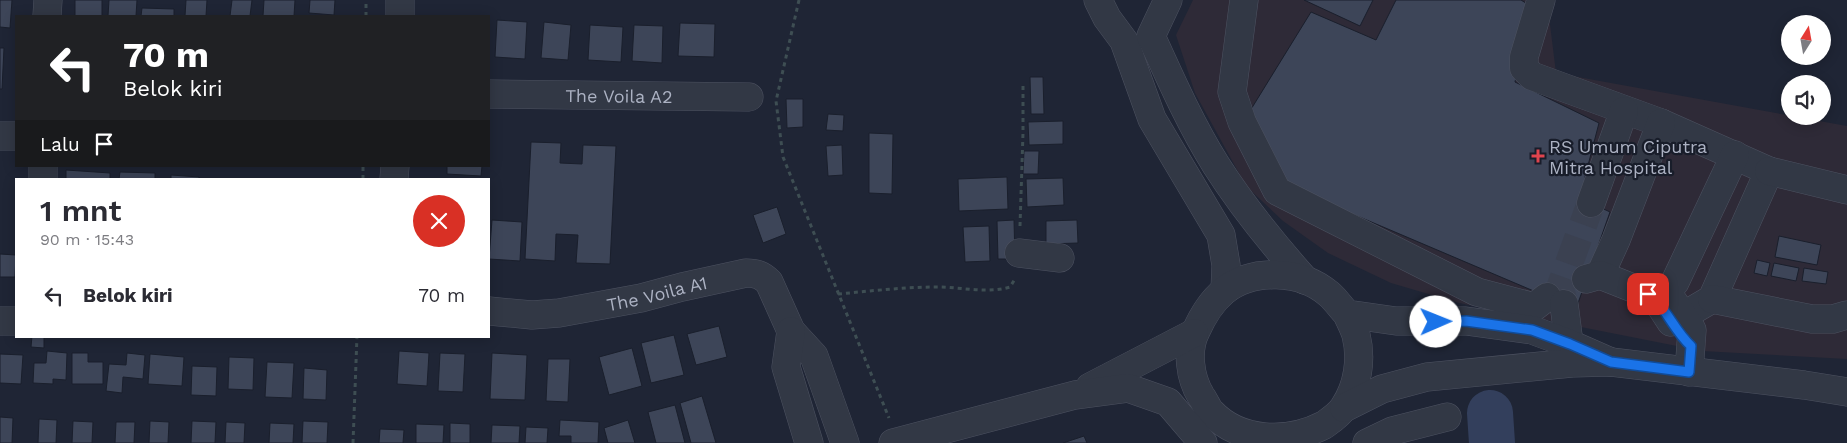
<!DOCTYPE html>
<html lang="id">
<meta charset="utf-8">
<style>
:root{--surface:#fff;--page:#f7f7f7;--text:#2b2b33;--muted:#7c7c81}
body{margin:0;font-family:"Work Sans",sans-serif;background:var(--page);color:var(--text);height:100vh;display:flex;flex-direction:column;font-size:19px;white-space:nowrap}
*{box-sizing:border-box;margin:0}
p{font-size:16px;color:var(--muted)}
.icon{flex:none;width:28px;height:28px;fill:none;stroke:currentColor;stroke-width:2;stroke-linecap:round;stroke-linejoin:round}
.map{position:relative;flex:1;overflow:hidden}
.drawer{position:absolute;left:15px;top:178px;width:475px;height:160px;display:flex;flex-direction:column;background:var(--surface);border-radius:0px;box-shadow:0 2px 12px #0003}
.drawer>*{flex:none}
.banner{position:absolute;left:15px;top:15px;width:475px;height:152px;border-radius:0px;box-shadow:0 2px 12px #0003;background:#202124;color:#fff;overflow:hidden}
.needle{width:32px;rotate:11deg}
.buttons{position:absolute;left:1781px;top:15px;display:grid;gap:10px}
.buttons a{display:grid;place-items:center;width:50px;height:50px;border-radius:50%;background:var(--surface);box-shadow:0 2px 12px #0003;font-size:25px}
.pin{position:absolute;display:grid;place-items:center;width:42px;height:42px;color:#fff;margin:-21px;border-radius:10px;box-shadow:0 2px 8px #0006}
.me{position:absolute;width:55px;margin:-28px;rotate:89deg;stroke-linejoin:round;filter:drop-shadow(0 0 4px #0008)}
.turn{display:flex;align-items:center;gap:18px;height:105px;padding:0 25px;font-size:22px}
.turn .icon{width:65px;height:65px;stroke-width:2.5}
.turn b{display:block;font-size:35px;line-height:42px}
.then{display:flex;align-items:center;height:48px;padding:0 25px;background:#0003;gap:10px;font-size:19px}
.round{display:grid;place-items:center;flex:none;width:52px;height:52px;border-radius:26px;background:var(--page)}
.overview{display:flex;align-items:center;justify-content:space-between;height:85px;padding:0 25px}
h1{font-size:30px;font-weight:600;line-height:38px}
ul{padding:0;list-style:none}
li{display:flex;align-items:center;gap:15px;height:65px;padding:0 25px}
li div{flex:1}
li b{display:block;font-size:19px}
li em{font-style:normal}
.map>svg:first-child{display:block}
.medical{fill:#2e2a37}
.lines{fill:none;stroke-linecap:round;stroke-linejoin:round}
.river{stroke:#333f5c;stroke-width:46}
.building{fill:#3d4558;stroke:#1a1f2c}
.minor-tunnel{stroke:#3b4151;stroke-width:28;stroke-dasharray:28 14;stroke-linecap:butt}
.minor-casing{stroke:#4d5261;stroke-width:29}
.path{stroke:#3e4e53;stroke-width:3;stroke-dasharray:4 4;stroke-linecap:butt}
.minor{stroke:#323845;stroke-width:28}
.route-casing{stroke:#114b97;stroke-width:12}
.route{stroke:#1a73e8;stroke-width:9}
.health-dot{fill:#e0444e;stroke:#181d2a;stroke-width:2}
.labels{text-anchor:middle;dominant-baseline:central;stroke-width:4.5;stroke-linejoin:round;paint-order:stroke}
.street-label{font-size:18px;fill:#acb2c3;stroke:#181d2a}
.poi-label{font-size:18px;fill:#acb2c3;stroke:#181d2a;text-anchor:start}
</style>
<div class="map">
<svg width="1847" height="443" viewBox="0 0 1847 443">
<rect width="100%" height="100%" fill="#1f2535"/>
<polygon class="medical" points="1193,0 1547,0 1556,73 1847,126 1847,359 1702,351 1459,303 1391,283 1328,253 1283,221 1246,186 1195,93 1176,35"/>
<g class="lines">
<polyline class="river" points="1490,413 1492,443"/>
</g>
<g class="building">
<polygon points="0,0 12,0 10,28 0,27"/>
<rect x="75" y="0" width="27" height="16"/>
<polygon points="109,0 137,0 136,16 108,16"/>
<polygon points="186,0 207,0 206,16 185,16"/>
<polygon points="232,0 252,0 250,16 230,16"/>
<polygon points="264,0 295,0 294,16 263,16"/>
<polygon points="310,0 335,0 334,15 309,13"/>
<polygon points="1304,0 1373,0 1360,26"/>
<polygon points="1396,0 1521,0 1529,5 1515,82 1599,123 1585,177 1591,203 1610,212 1576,309 1282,184 1245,119 1311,12 1376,40"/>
<polygon points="142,8 174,9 174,16 141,16"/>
<polygon points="497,20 527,22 525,59 495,57"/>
<polygon points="544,22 571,25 568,60 541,58"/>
<polygon points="680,23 715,24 714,57 678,56"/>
<polygon points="590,25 623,27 621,62 588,60"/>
<polygon points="634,25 663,26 662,63 632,61"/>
<polygon points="0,48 4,48 2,89 0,89"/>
<polygon points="1030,77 1043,77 1044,114 1031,114"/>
<polygon points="786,99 803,99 803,127 787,128"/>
<polygon points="828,114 844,115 843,131 826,130"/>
<polygon points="1063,121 1063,144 1029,145 1028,122"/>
<polygon points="869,133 893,134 892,194 869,193"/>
<polygon points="531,142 561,143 560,163 582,164 583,145 616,146 610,264 576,263 578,235 556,234 555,261 525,259"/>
<polygon points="842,145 843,175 828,176 826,146"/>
<polygon points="1024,151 1039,151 1038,174 1023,174"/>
<polygon points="447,166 482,166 481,176 447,174"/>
<polygon points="66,170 110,173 110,179 66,179"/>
<polygon points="120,172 155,173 155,179 119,179"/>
<polygon points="171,175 199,177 199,179 171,179"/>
<polygon points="1007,177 1008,209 959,211 958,179"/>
<polygon points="1063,178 1064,205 1027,207 1026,179"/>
<polygon points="777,207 786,234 763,243 753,215"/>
<polygon points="492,220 522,222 520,261 489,259"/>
<polygon points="1014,220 1015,259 998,259 997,221"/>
<polygon points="1077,220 1078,243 1046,244 1046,221"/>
<polygon points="989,226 990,261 965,262 963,227"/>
<polygon points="1779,236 1821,245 1817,265 1775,257"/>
<polygon points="0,254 16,255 15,277 0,277"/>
<polygon points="1757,260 1770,263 1767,276 1754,273"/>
<polygon points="1774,263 1799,268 1796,281 1771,276"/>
<polygon points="1804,268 1828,272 1826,284 1802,281"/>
<polygon points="719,326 727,357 696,365 687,334"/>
<polygon points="674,335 684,375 651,383 641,343"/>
<polygon points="32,336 44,336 44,348 31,347"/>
<polygon points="632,348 642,386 609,395 599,357"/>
<polygon points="47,351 67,353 66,380 53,379 53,384 33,383 34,363 46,363"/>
<polygon points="399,351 429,353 427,386 397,384"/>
<polygon points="72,353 88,353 88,362 103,362 103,384 72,384"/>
<polygon points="127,353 145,355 143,379 123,377 122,393 106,391 109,364 126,365"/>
<polygon points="440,353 465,354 463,392 438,391"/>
<polygon points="492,353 527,355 525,400 490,399"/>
<polygon points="0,354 23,355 21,384 0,383"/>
<polygon points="150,354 184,357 182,386 148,384"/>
<polygon points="229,357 254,358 253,390 228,389"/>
<polygon points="548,359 570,359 568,402 546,401"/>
<polygon points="267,362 294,363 292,398 265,397"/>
<polygon points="192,366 217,367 216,396 191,395"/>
<polygon points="304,368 327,370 326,400 303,399"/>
<polygon points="702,396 716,443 691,443 680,403"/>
<polygon points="675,405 685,443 656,443 648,412"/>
<polygon points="0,417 13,418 12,443 0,443"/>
<polygon points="39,419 57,420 56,443 38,443"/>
<polygon points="560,420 599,422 598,443 571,443 571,436 559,436"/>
<polygon points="628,420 635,443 608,443 604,428"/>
<polygon points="73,421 93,422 92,443 72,443"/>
<polygon points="150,421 169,422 168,443 149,443"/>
<polygon points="192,421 216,422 215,443 191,443"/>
<polygon points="303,421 328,422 327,443 302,443"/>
<polygon points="116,422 135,422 134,443 115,443"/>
<polygon points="226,422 245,423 244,443 225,443"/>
<polygon points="270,423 294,424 293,443 269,443"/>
<polygon points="450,423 470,424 470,443 450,443"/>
<polygon points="416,424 444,425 443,443 416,443"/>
<polygon points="492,425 520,426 519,443 491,443"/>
<polygon points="526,427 548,428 547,443 525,443"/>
<polygon points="380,429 404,430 403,443 379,443"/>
<polygon points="1084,436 1087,443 1063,443"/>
</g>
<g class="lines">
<polyline class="minor-tunnel" points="1564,304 1560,288 1591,203"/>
<defs>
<g id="minor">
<polyline points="1098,0 1107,18 1124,41 1152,119 1221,235 1226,265 1225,290"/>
<path d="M1168,0L1151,36C1171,80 1191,125 1216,165C1242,206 1273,244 1305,280"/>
<polyline points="1244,0 1232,92 1242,122 1277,191 1477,292 1534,307 1547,297"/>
<polyline points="1541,0 1524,57 1524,68 1532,76 1661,123 1769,171 1712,299 1683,316"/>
<polyline points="47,16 48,0"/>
<polyline points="400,16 400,0"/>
<path id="s1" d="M489,94L749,97"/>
<polyline points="0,136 16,136"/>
<polyline points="1769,171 1847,190"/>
<polyline points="43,179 43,166"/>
<polyline points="394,179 395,166"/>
<polyline points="1591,203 1624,111"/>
<polyline points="1019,253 1060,258"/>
<polyline points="1600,275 1616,240 1661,123"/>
<polyline points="1586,279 1600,275 1648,294 1656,299 1671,322"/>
<polyline points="1712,299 1812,319 1833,319 1847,315"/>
<polyline points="1564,304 1571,359"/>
<path id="s2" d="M489,311L532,315L559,313L641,298L682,287L746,273C756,273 762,275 769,282L791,331L814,356L845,443"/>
<path d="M1347,314C1350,321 1354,328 1356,335C1362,359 1358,386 1344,407C1340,414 1331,420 1324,425C1289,443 1240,443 1211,412C1207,408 1205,401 1201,396C1190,378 1186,350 1196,331C1203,315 1211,302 1224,291C1253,268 1301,270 1329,294C1336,300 1341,308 1347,314L1396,321H1466L1532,330L1570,344L1611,362"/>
<polyline points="0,321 16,321"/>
<polyline points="791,331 786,367 809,443"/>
<polyline points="1689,372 1692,330 1667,292 1675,282 1735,155"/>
<polyline points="1090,387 1194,333"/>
<polyline points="1344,408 1382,389 1427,377 1572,363 1611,362 1804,385 1847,392"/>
<polyline points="893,443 1075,395 1128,388 1168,402 1203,443"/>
<polyline points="1367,443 1392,431 1447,417"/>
</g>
</defs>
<use href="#minor" class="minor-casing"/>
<g class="path">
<polyline points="799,0 776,101 783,157 889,418"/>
<polyline points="366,16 366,0"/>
<polyline points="363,179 363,166"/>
<polyline points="1020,226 1023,133 1023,83"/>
<path d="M838,294C871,291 904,287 938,287C962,287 986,294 1010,287L1015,279"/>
<polyline points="353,443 357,336"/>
</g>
<use href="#minor" class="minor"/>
</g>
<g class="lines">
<defs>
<path id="route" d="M1436,322L1466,321L1532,330L1570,344L1611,362L1689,372L1691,346C1674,331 1665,305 1648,294"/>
</defs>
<use href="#route" class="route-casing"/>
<use href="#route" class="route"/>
</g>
<path class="health-dot" d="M1535.5 148.5h5v5h5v5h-5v5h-5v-5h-5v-5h5z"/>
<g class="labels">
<g class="street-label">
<text stroke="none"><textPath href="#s1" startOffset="130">The Voila A2</textPath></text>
<text stroke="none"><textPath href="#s2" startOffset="170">The Voila A1</textPath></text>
</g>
<g class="poi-label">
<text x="1549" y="146">RS Umum Ciputra<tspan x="1549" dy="21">Mitra Hospital</tspan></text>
</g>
</g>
</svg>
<div class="buttons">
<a><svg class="needle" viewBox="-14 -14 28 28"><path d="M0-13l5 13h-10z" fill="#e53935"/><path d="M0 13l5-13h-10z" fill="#7c7c81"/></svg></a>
<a><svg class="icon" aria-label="sound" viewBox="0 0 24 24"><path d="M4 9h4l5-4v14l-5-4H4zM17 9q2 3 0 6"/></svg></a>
</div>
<div class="pin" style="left:1648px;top:294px;background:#d93025"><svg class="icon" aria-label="arrive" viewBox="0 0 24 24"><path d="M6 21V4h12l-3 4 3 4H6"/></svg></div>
<svg class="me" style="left:1436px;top:322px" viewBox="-20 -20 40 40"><circle r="19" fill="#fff"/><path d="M0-13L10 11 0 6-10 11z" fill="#1a73e8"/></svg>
<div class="banner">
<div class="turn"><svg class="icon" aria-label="left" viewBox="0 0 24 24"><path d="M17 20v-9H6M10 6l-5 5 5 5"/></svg><div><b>70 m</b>Belok kiri</div></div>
<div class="then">Lalu<svg class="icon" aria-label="arrive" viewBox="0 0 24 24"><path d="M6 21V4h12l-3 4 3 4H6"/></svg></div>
</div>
<section class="drawer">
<div class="overview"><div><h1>1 mnt</h1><p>90 m · 15:43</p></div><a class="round" style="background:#d93025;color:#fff"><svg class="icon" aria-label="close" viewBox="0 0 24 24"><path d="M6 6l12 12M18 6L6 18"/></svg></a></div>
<ul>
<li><svg class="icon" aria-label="left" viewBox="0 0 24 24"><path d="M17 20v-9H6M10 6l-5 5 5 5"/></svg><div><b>Belok kiri</b></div><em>70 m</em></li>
</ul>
</section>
</div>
